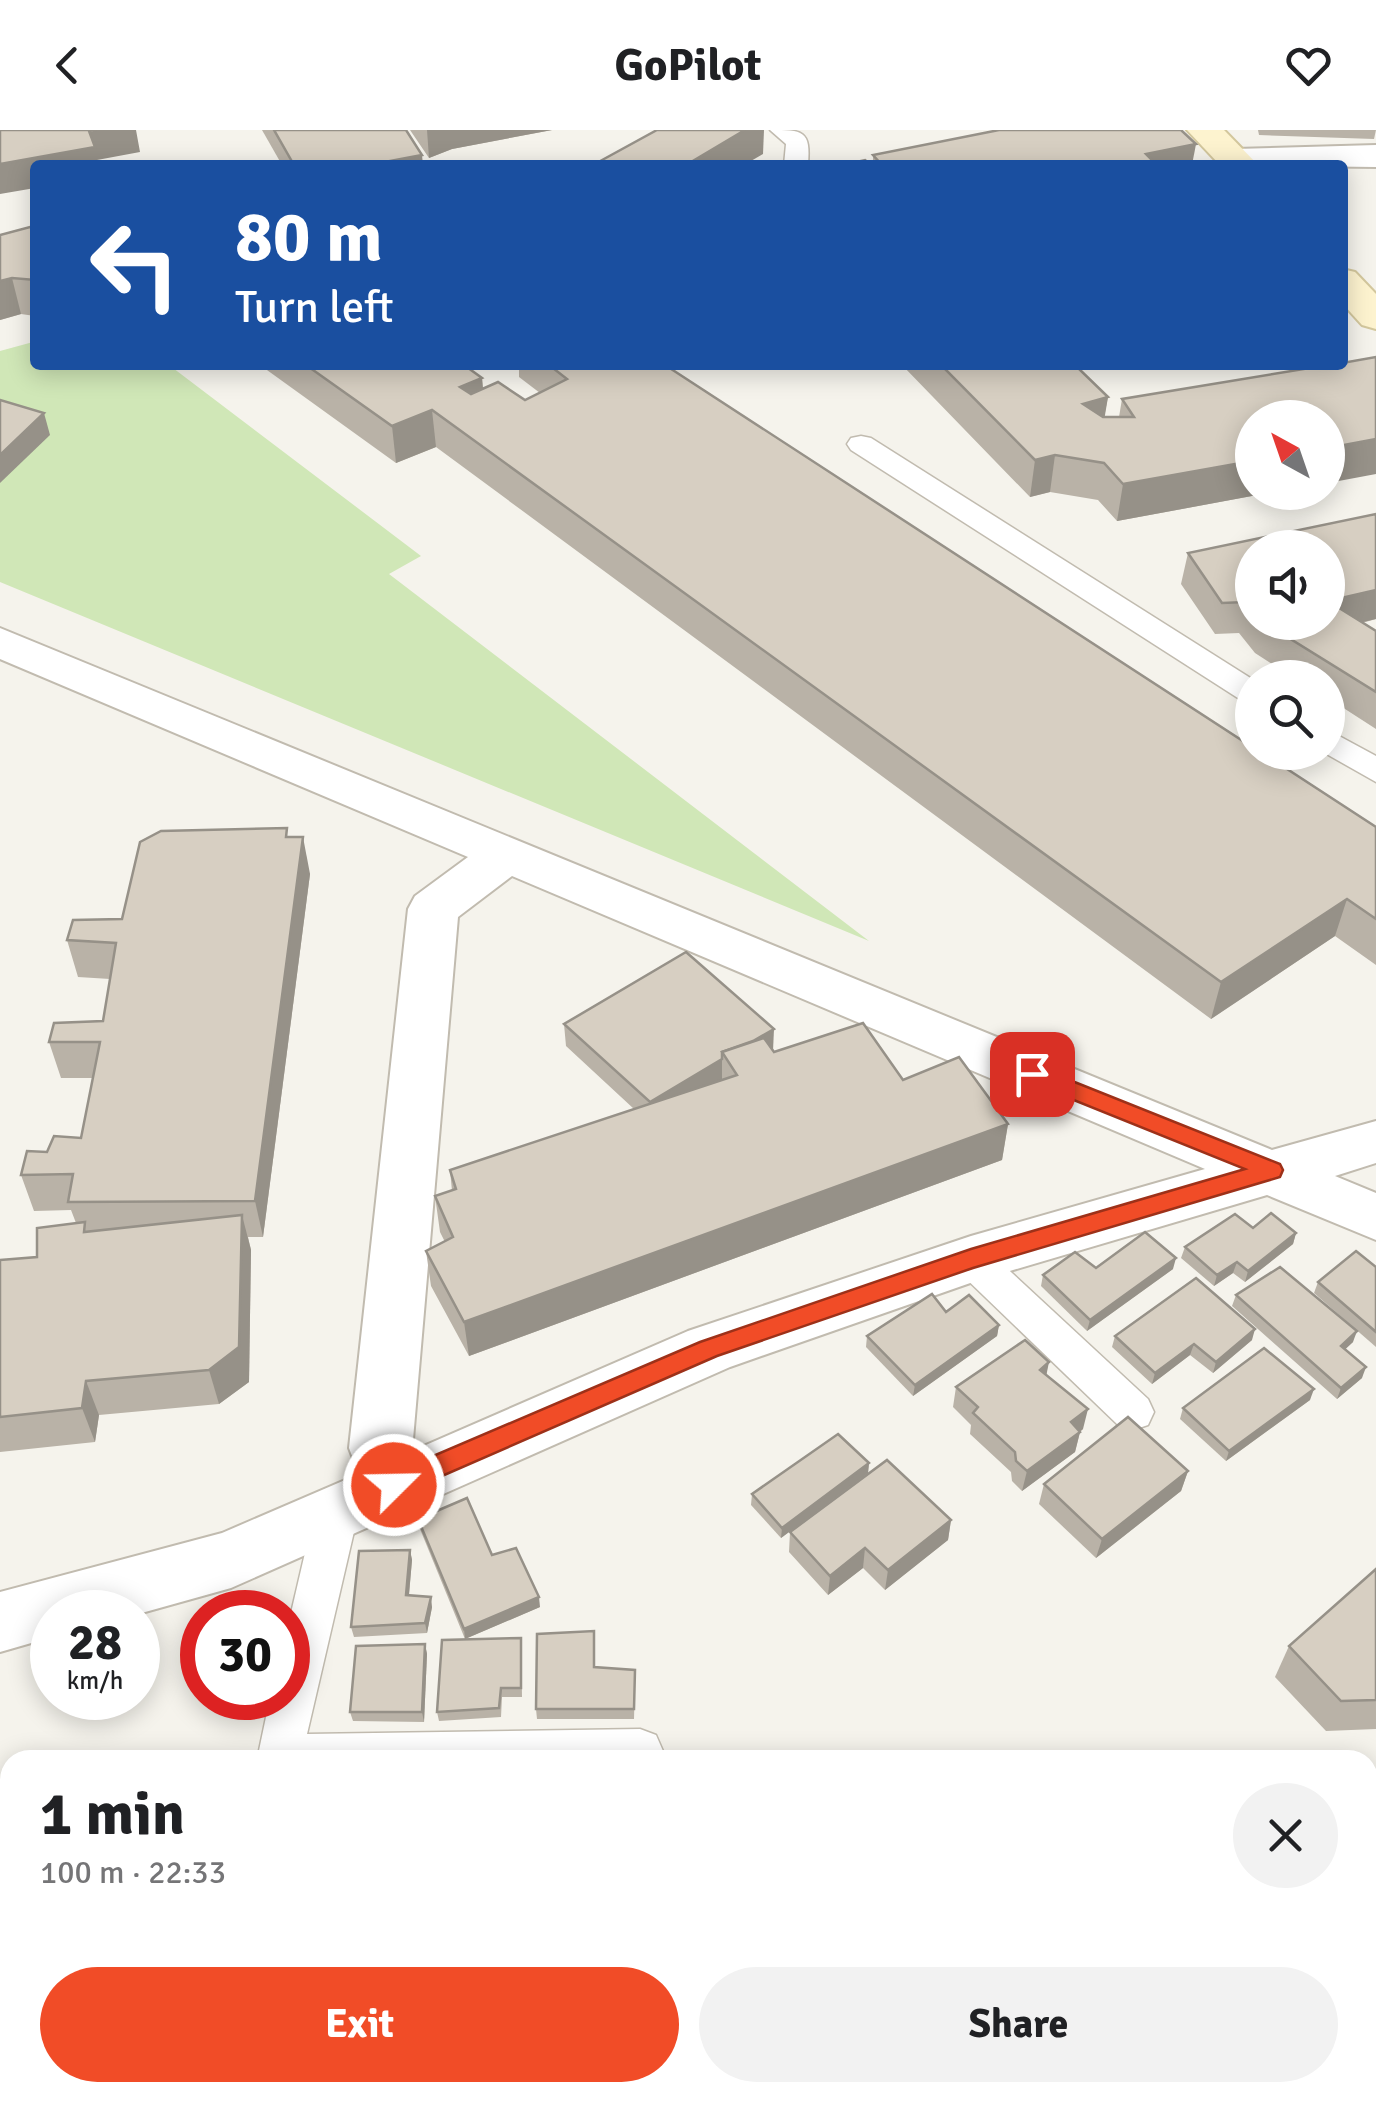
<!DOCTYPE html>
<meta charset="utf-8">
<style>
:root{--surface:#fff;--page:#f2f2f2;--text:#202124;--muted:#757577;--accent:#f14c27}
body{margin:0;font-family:Signika,sans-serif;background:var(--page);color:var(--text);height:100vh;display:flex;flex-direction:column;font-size:38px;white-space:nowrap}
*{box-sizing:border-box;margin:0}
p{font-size:32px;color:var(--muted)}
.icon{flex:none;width:55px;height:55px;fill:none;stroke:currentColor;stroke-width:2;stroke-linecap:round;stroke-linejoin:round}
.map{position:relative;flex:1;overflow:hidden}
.drawer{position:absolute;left:0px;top:1620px;width:1378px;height:352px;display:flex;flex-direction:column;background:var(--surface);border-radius:30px 30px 0 0;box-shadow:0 5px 25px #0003}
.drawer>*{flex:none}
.guide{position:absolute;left:30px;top:30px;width:1318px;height:210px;border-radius:10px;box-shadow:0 5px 25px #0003;background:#1a4fa0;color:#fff;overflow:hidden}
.needle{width:65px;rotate:320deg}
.tools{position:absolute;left:1235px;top:270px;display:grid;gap:20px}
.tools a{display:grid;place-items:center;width:110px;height:110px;border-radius:50%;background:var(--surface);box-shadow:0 5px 25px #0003;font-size:50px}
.speed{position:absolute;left:30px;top:1460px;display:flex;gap:20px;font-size:50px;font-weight:700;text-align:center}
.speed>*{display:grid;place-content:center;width:130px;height:130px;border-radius:50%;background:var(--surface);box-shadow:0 5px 25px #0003;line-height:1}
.speed small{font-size:25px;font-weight:400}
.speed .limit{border:15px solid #d22;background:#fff;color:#111}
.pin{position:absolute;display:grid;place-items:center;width:85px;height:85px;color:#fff;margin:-42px;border-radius:20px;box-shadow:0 5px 15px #0006}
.me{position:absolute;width:110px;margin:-55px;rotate:67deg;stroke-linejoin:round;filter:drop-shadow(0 0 8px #0008)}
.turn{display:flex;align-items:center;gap:35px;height:210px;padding:0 40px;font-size:45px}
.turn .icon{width:130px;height:130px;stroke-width:2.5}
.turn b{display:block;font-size:70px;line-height:85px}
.round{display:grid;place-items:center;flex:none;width:105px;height:105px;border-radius:52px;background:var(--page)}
.summary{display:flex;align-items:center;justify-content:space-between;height:170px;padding:0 40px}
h1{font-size:60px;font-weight:800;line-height:75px}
.cta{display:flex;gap:20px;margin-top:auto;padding:20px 40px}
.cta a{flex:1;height:115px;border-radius:60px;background:var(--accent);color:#fff;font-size:40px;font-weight:800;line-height:115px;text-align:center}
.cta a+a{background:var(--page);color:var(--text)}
header{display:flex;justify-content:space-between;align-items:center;height:130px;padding:0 40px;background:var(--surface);font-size:45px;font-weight:800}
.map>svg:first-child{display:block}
.green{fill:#d0e7b7}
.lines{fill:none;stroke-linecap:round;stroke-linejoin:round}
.lane-casing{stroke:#c1bbaf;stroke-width:3}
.street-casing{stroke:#c1bbaf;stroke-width:4}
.secondary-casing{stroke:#d3c79d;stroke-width:4}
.lane{fill:#fff;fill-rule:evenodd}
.street{fill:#fff;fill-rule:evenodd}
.secondary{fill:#fdf3cf;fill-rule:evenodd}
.rail{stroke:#9a9a9a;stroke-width:9;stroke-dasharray:15 15;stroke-linecap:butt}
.wall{fill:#b9b2a7;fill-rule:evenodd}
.shaded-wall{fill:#969188}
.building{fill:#d7cfc2;stroke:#969188;stroke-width:2.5}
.route{fill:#f14c27;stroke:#9d3119;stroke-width:2.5}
</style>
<header><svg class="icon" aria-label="back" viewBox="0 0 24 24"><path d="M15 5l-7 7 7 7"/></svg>GoPilot<svg class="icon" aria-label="heart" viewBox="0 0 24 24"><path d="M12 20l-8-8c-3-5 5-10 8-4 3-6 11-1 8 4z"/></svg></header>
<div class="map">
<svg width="1376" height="1972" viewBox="0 0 1376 1972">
<rect width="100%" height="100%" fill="#f5f3ec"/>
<polygon class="green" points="33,212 35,235 169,235 421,426 389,444 869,811 0,452 0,221"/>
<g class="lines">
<defs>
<g id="lane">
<path d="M770,0C803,0 811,0 808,35H784L786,14Z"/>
<polygon points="861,306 871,308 1252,549 1252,573 1241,570 851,320 847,314 851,308"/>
<polygon points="1328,600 1376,626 1376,652 1323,622 1328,622"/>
<polygon points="971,1113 985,1118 1148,1269 1154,1282 1148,1295 1133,1300 1118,1295 957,1140 951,1129 957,1118"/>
<polygon points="337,1361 352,1367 359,1380 307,1604 640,1599 656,1605 663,1621 659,1630 257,1630 270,1568 288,1568 288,1496 315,1380 322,1367"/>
</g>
<g id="street">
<polygon points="1376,15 1376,37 1221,35 1217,30 1223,23 1235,19"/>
<path d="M0,498L1272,1020L1376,991V1033L1335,1046L1376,1063V1110L1267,1065L976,1151L730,1237L231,1458L138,1484L52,1482V1507L0,1522V1462L222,1403L359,1344L349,1318L408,779L415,766L468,727L0,529ZM512,746L1205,1039L971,1106L688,1201L412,1321L458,787Z"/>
<polygon points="0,1933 10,1933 10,1962 222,1962 226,1972 0,1972"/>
</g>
<g id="secondary">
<polygon points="1187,0 1224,0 1258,35 1220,35"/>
<polygon points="1342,139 1355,142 1376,164 1376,199 1362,195 1342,173"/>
</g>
</defs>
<use href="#lane" class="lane-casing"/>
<use href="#street" class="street-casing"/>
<use href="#secondary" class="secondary-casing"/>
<use href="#lane" class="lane"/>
<use href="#street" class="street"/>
<use href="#secondary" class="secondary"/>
<g class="rail">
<polyline points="1368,1683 1376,1683"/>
<polyline points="0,1708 10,1708"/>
<polyline points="1368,1733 1376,1733"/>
<polyline points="0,1758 10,1758"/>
<polyline points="1368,1798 1376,1798"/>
<polyline points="0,1822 10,1821"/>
<polyline points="1368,1848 1376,1847"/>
<polyline points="0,1874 10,1874"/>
</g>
</g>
<g class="wall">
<polygon points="262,0 406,0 423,35 282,35"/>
<polygon points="410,0 552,0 452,19 429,28"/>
<polygon points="1258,0 1376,0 1374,9 1259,5"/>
<polygon points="873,25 1192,35 873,35"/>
<polygon points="35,98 35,186 21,184 0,190 0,105"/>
<polygon points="260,235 464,235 482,248 483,259 525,270 540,263 519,247 519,235 665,235 1376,697 1376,835 1335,806 1211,889 436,317 396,333"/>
<polygon points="902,235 1075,235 1108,267 1104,287 1119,287 1122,269 1252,362 1274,362 1117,391 1098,370 1050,362 1030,367"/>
<path d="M1376,384V489L1362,493L1376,501V599L1328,568V548H1294L1255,523L1239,503L1215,504L1181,454L1188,423ZM1252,418L1328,492H1252Z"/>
<polygon points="288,707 310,744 263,1107 248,1107 251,1120 249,1252 219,1274 99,1285 95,1312 0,1322 0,1130 37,1127 76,1093 71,1080 34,1081 21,1045 47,1022 81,1008 93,948 61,948 49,912 103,891 110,849 78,847 67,810 122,789"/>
<polygon points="564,894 773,920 774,922 903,950 1008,994 1002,1030 469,1226 431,1156 426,1121 445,1112 440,1102 435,1066 452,1061 450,1040 634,979 566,916"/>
<polygon points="1253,1098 1296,1103 1293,1114 1245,1152 1233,1143 1214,1156 1181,1128 1185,1117"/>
<polygon points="1376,1137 1376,1217 1314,1163 1318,1152"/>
<polygon points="1096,1138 1173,1139 1087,1201 1041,1156 1043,1145"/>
<polygon points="1236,1165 1353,1212 1345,1219 1362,1248 1337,1269 1232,1176"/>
<polygon points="946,1182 999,1195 997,1206 913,1266 866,1217 867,1206"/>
<polygon points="1115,1206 1252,1210 1213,1243 1190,1225 1152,1254 1112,1217"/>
<polygon points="1046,1245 1083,1299 1080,1302 1075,1322 1022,1361 1012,1351 1011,1342 970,1304 971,1295 953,1277 956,1257"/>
<polygon points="1310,1270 1226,1331 1180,1289 1183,1278"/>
<polygon points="869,1333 868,1343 781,1408 751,1375 752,1364"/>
<polygon points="1188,1341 1181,1361 1096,1428 1039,1374 1044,1354"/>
<polygon points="418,1389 492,1425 540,1477 465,1509 420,1399"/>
<polygon points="951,1390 948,1410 885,1460 863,1438 828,1465 789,1422 790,1402"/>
<polygon points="410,1420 412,1430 409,1465 432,1477 427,1503 354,1507 351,1497"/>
<polygon points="1376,1439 1376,1599 1326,1601 1275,1547 1289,1516"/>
<polygon points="521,1508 522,1567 502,1567 501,1587 439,1591 437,1582"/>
<polygon points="595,1511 595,1537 635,1550 634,1589 537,1589 536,1579"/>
<polygon points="425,1514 427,1524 424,1592 353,1591 350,1582"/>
<polygon points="1243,1962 1340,1962 1350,1972 1252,1972"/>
<polygon points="1343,1962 1368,1962 1376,1972 1352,1972"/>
</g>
<g class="shaded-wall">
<polygon points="96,0 136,0 140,22 97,30 99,35 35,35 35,58 0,64 0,34"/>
<polygon points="427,0 552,0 452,19 429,28"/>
<polygon points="745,0 764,0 763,24 744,35 686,35"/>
<polygon points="1196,14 1192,35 1144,35 1146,24"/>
<polygon points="422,25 423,35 369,35"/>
<polygon points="12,148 21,184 0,190 0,151"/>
<polygon points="482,248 485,284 460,257"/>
<polygon points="1108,267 1102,303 1083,274"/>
<polygon points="432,280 436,317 396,333 392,296"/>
<polygon points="44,283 50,305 0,353 0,325"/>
<polygon points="1376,309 1376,344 1328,353 1328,318"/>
<polygon points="1055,325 1050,362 1030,367 1035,330"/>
<polygon points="1252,331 1252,362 1274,362 1117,391 1123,354"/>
<polygon points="1376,460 1376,489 1320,502 1328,471"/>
<polygon points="303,707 310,744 263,1107 255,1071"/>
<polygon points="1347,769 1335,806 1211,889 1221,852"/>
<polygon points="774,899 773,921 726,927"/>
<polygon points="722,929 722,951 650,994 650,972"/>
<polygon points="1008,994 1002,1030 469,1226 464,1192"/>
<polygon points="242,1085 251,1120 249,1252 219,1274 209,1240"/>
<polygon points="1296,1103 1293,1114 1245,1152 1248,1141"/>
<polygon points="1176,1128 1173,1139 1087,1201 1090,1190"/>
<polygon points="1237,1132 1233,1143 1214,1156 1217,1145"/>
<polygon points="999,1195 997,1206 913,1266 915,1255"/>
<polygon points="1255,1199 1252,1210 1213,1243 1216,1232"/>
<polygon points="1357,1201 1353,1212 1337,1227 1341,1216"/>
<polygon points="1194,1214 1190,1225 1152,1254 1155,1243"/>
<polygon points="1049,1232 1045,1252 1040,1240"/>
<polygon points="1366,1237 1362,1248 1337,1269 1341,1258"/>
<polygon points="86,1251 99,1285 95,1312 82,1278"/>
<polygon points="1314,1259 1310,1270 1226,1331 1229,1321"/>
<polygon points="1088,1279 1083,1299 1075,1305 1080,1302 1075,1322 1022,1361 1027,1341 1071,1292"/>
<polygon points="869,1333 868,1343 781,1408 782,1398"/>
<polygon points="1188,1341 1181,1361 1096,1428 1102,1409"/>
<polygon points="951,1390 948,1410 885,1460 888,1440"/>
<polygon points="865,1418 863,1438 828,1465 830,1446"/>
<polygon points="410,1420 412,1430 408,1475 406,1465"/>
<polygon points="431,1467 432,1477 427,1503 425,1493"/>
<polygon points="539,1467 540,1477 465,1509 464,1499"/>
<polygon points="425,1514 427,1524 424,1592 422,1582"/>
</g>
<g class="building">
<polygon points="0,0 96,0 89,1 95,17 0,34"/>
<polygon points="274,0 406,0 422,25 369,35 294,35"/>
<polygon points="657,0 745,0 686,35 593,35"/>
<polygon points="999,0 1181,0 1196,14 1146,24 1155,33 1148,35 882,35 873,25"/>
<polygon points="865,30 871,35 843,35"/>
<polygon points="30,97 35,98 35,150 12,148 0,151 0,105"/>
<polygon points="1376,227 1376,309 1328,318 1328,288 1252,288 1252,331 1123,354 1104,333 1055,325 1035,330 941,235 1075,235 1108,267 1083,274 1103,287 1134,287 1122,269 1328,235 1342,235 1342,233"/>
<polygon points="306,235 464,235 482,248 460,257 471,264 498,252 525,270 567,249 549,235 665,235 1252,617 1252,622 1261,622 1376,697 1376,789 1347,769 1221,852 432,280 392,296"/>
<polygon points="0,270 44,283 0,325"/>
<polygon points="1376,384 1376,460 1328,471 1376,501 1376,562 1263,492 1328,492 1328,418 1252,418 1252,480 1246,472 1222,473 1188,423"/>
<polygon points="287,698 286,707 303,707 255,1071 68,1072 73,1044 21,1045 27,1021 47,1022 54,1006 81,1008 100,912 49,912 54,893 103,891 116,813 67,810 73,790 122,789 140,712 161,701"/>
<polygon points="686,822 774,899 753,911 722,922 722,929 650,972 564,894"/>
<polygon points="863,893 903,950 959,927 1008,994 464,1192 426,1121 453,1107 435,1066 456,1059 450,1040 737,945 722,922 764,908 774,922"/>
<polygon points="1271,1083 1296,1103 1248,1141 1237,1132 1217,1145 1185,1117 1235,1084 1253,1098"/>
<polygon points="242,1085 239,1217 209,1240 86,1251 82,1278 0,1287 0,1130 37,1127 37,1098 85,1092 84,1102"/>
<polygon points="1145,1102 1176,1128 1090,1190 1043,1145 1075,1122 1096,1138"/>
<polygon points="1356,1121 1376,1137 1376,1202 1318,1152"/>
<polygon points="1280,1137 1357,1201 1341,1216 1366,1237 1341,1258 1236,1165"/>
<polygon points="1196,1148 1255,1199 1216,1232 1194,1214 1155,1243 1115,1206"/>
<polygon points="932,1164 946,1182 969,1165 999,1195 915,1255 867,1206"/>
<polygon points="1025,1210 1049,1232 1040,1240 1088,1279 1071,1292 1080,1302 1027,1341 1016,1331 1015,1322 973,1283 978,1277 956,1257"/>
<polygon points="1264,1218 1314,1259 1229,1321 1183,1278"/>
<polygon points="1128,1287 1188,1341 1102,1409 1044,1354"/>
<polygon points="838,1304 869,1333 782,1398 752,1364"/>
<polygon points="887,1330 951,1390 888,1440 865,1418 830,1446 790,1402"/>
<polygon points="467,1368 492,1425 516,1418 539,1467 464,1499 418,1389"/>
<polygon points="410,1420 406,1465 431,1467 425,1493 351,1497 359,1421"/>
<polygon points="1376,1439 1376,1570 1341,1571 1289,1516"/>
<polygon points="594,1501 594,1537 635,1540 634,1579 536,1579 537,1504"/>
<polygon points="521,1508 521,1558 501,1558 499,1578 437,1582 442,1510"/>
<polygon points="425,1514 422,1582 350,1582 356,1516"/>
<polygon points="1368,1928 1376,1936 1376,1972 1365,1972 1356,1962 1368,1962"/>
<polygon points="737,1962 897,1962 905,1972 741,1972 735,1964"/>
<polygon points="944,1962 1051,1962 1060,1972 940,1972 937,1968"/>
<polygon points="1084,1962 1220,1962 1224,1967 1219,1972 1086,1972 1080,1965"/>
<polygon points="1255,1962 1340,1962 1350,1972 1264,1972"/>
</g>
<polygon class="route" points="1032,935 1280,1034 1283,1040 1280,1047 973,1138 717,1226 403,1363 394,1366 384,1363 381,1355 384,1347 700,1212 971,1119 1245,1039 1024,950 1021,944"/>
</svg>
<div class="tools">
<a><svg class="needle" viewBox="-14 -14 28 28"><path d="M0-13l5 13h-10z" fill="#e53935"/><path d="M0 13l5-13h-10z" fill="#757577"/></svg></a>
<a><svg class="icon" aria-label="sound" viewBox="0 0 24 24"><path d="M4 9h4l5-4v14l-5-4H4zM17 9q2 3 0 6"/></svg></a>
<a><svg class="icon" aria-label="search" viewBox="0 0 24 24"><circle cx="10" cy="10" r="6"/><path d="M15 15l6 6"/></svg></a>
</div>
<div class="speed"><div>28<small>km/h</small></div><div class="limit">30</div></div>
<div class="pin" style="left:1032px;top:944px;background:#d93025"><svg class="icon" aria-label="arrive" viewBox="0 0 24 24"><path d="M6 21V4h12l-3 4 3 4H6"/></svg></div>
<svg class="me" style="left:394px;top:1355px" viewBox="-20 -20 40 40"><circle r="17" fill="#f14c27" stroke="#fff" stroke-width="3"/><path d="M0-11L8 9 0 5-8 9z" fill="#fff"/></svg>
<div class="guide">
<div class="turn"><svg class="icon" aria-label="left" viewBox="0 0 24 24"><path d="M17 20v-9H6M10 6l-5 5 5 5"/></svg><div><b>80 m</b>Turn left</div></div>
</div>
<section class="drawer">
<div class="summary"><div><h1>1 min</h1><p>100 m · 22:33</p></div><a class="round"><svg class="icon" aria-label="close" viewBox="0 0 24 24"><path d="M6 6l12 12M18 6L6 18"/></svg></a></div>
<div class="cta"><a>Exit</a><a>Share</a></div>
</section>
</div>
